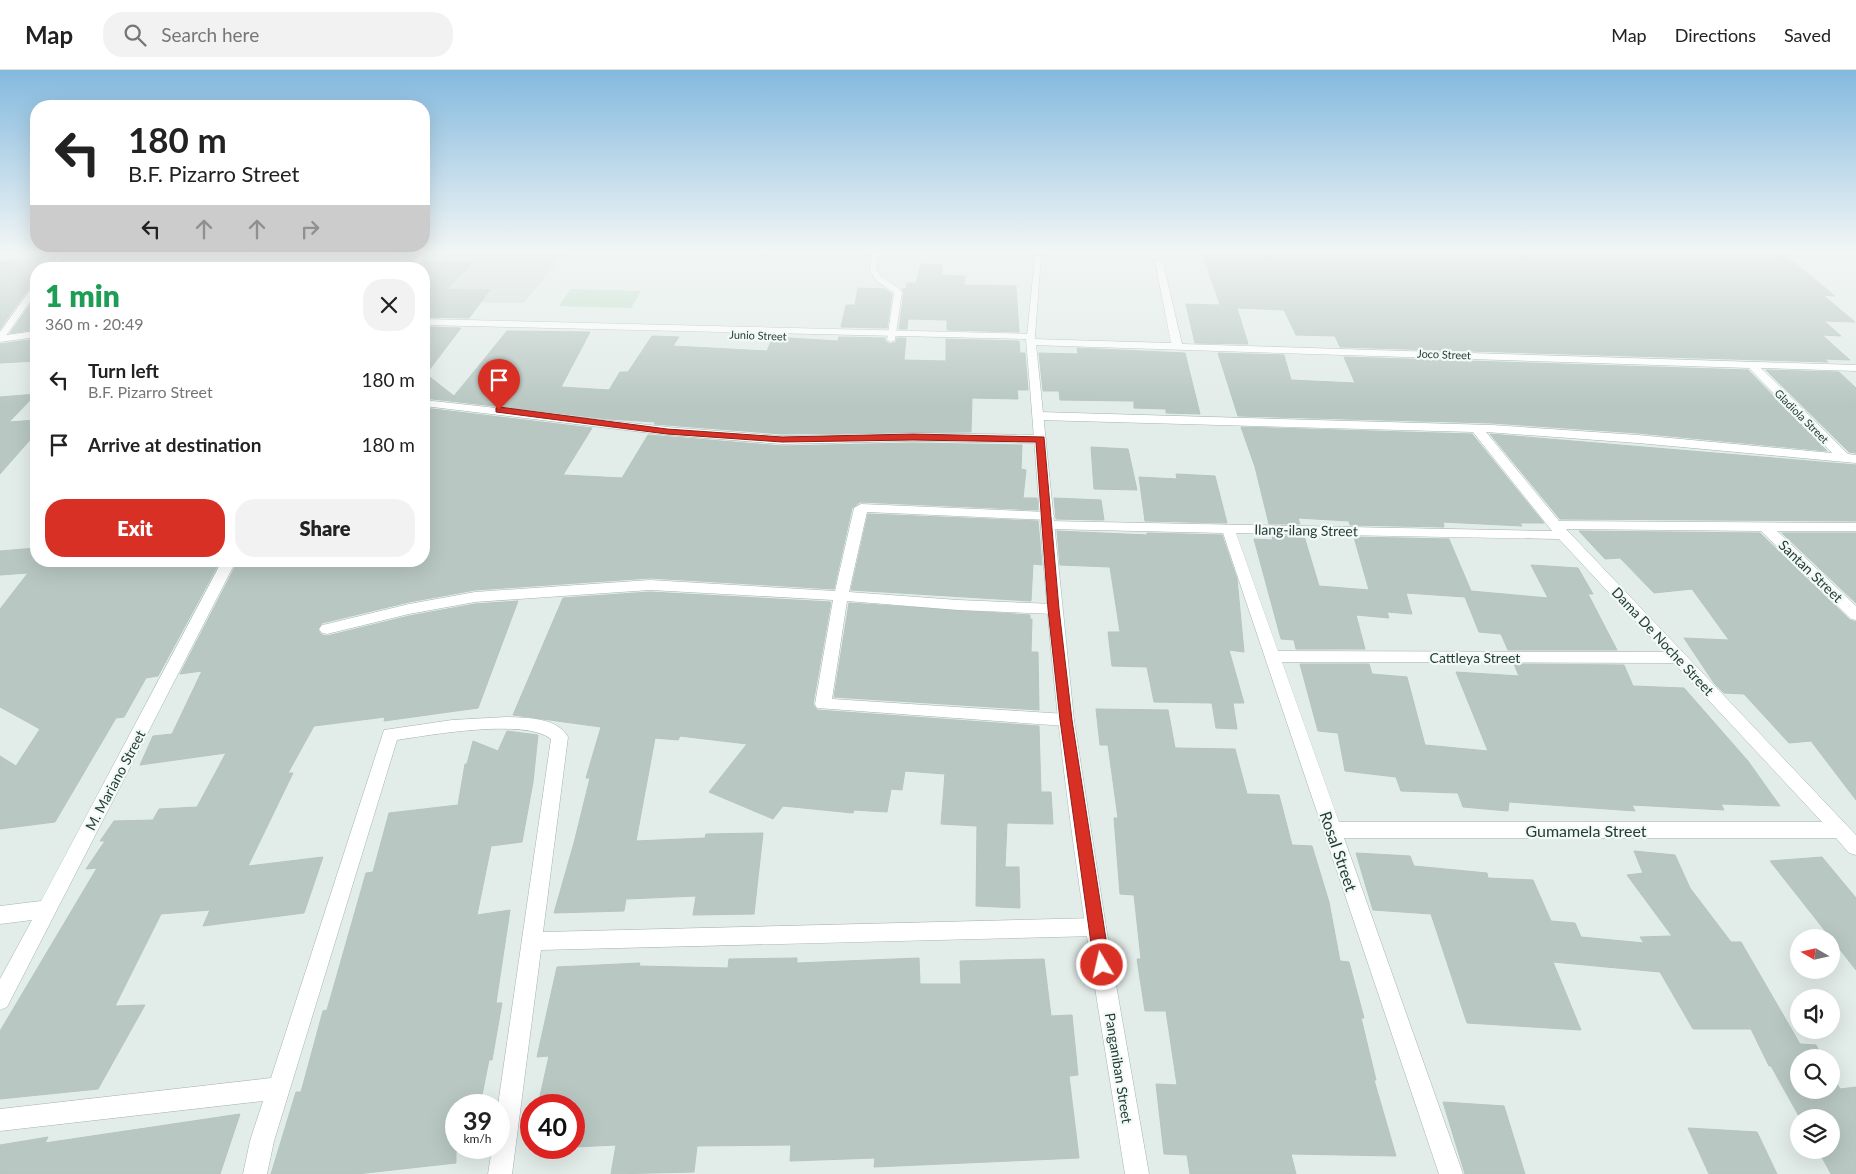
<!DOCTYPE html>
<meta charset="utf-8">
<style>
:root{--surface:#fff;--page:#f2f2f2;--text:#222;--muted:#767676;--line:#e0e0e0;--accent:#d93025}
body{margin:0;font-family:Lato,sans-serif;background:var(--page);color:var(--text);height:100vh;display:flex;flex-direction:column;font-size:19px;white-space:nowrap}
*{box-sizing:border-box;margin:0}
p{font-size:16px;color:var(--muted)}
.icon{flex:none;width:28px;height:28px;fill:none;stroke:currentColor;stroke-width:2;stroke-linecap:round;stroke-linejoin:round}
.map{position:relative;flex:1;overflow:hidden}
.drawer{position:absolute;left:30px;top:192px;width:400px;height:305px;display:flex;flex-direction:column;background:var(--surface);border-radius:20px;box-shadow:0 5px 20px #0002}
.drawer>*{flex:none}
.guide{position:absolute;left:30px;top:30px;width:400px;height:152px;border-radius:20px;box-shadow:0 5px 20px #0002;background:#fff;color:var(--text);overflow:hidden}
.needle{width:32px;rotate:279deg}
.fabs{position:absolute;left:1790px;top:859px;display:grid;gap:10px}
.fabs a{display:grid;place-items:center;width:50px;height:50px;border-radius:50%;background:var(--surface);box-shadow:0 5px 20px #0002;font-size:25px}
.speed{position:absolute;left:445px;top:1024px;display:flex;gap:10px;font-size:25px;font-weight:700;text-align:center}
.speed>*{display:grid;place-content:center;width:65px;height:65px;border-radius:50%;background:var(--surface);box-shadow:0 5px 20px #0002;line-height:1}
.speed small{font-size:12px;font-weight:400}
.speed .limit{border:8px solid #d22;background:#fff;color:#111}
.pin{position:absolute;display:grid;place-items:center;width:42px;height:42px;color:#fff;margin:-51px -21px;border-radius:50% 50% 50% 0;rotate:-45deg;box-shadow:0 0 5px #0007}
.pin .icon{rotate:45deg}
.me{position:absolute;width:55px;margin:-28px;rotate:351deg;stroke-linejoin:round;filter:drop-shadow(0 0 4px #0008)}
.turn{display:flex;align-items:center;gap:18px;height:105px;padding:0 15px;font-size:22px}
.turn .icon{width:65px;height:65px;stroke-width:2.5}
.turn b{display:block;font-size:35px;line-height:42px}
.lanes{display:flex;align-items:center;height:48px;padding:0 15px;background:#0003;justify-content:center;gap:25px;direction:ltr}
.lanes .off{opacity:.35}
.round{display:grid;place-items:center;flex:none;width:52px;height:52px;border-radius:20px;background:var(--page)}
.headline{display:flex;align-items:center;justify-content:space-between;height:85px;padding:0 15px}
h1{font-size:30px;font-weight:800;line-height:38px;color:#1e9e55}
.cta{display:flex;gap:10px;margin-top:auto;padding:10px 15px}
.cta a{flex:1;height:58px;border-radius:20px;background:var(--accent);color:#fff;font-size:20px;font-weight:800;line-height:58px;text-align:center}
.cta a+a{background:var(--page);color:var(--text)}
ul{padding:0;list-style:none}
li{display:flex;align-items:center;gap:15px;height:65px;padding:0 15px}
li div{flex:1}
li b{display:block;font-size:19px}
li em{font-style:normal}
header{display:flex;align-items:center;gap:30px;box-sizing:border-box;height:70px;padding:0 25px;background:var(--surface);border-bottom:1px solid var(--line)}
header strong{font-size:24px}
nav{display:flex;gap:28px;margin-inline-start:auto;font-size:18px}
.search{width:350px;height:45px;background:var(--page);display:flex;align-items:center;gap:12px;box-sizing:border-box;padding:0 18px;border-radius:20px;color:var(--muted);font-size:19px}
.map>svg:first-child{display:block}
.built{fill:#d0dcd8}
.green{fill:#bcddc7}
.building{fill:#b8c7c2;stroke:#b5c6c0}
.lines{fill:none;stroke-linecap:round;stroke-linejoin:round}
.lane-casing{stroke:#a5b4b0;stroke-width:1}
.street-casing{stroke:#a5b4b0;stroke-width:1}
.secondary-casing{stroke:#a1b8b1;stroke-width:1}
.lane{fill:#fff;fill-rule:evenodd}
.street{fill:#fff;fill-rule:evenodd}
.secondary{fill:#fff;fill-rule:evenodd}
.route{fill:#d93025;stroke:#8d1f18}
.labels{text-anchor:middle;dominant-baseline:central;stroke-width:4.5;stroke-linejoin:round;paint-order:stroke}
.far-street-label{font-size:11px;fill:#233d38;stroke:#f3f9f6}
.street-label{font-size:14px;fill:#233d38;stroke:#f3f9f6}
.near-street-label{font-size:16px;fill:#233d38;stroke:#f3f9f6}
</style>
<header>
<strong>Map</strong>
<div class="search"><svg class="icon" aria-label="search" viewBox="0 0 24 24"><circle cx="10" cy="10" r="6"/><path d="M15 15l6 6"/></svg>Search here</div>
<nav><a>Map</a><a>Directions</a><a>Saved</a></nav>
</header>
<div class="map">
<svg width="1856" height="1104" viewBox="0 0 1856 1104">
<rect width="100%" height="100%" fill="#e2ece8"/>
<polygon class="built" points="417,180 567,180 524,233 424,232 424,199 399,199"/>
<polygon class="green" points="571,219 641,221 631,238 559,236"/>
<g class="building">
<polygon points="1779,180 1835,226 1823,225 1855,252 1824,251 1841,266 1822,265 1850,290 1824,289 1828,292 1340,277 1335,266 1296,265 1284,240 1237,238 1248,274 1195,273 1186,234 1220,235 1202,182 1212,183 1211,181"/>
<polygon points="45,186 34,203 36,202 36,214 31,215 0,259 0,192"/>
<polygon points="424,191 473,193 447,219 490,220 469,248 424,247"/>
<polygon points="921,194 943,195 941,205 965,206 964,215 1016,216 1019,262 947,260 947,250 908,249 907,259 899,259 904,222 901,219 906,219 907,213 916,213"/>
<polygon points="858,218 884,219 892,224 887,258 841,257 846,235 855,235"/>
<polygon points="36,226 36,259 10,263"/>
<polygon points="424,257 461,258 426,304 454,326 507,261 590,262 561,317 609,320 620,302 628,302 652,266 679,267 673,276 767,281 773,267 838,271 839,267 885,268 885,271 890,274 896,272 897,268 906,268 904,290 946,291 946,269 1019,271 1020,283 1025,283 1028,320 1017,320 1018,329 972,328 971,362 782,364 667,355 654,354 656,352 608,349 424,328"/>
<polygon points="36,269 36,291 0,293 0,274"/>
<polygon points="1077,278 1185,283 1200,344 1166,343 1166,339 1134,338 1134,331 1060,330 1059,321 1043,321 1039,283 1078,284"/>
<polygon points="1218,283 1284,285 1291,310 1355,313 1344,287 1748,300 1827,381 1638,363 1492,353 1238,346"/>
<polygon points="1766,300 1839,302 1856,318 1856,383 1849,382"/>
<polygon points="36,324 9,352 36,350 36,363 0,404 0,327"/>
<polygon points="424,338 592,358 563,405 622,408 648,365 782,376 913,373 1022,375 1021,399 1026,400 1023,428 1037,428 1038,440 860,432 852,438 834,519 650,508 475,520 409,532 322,553 318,560 322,565 327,566 409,546 475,534 518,531 478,638 384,651 385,647 314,656 288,703 293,703 248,796 323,787 304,843 203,856 210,840 161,844 115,936 145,935 98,1019 0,1029 0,961 97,798 86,799 105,771 100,771 114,751 153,750 159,739 197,737 226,683 140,695 153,666 172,664 202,601 180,604 238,491 424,491"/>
<polygon points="1241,357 1472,364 1544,453 1520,453 1522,456 1443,452 1444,457 1350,455 1349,451 1298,448 1300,454 1269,454 1255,397"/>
<polygon points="1490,364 1856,395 1856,451 1560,449"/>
<polygon points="1091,377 1128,379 1137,420 1094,419"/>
<polygon points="1176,404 1215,406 1227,453 1145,451 1139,407 1177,409"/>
<polygon points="1054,428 1101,430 1104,450 1056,449"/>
<polygon points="868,444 1038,451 1042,495 1033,494 1031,531 851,520"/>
<polygon points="1057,461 1147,465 1147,463 1222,465 1237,509 1244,582 1229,580 1244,633 1233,633 1237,659 1216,658 1212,633 1154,632 1147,597 1112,596 1108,562 1120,562 1110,497 1060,495"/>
<polygon points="1579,461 1760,463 1850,550 1856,552 1856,730 1811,671 1789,673 1744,624 1724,623 1714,613 1684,568 1729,570 1692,519 1654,523 1620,488 1605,489"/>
<polygon points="1782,463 1856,463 1856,533"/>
<polygon points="1272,466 1304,466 1319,516 1369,520 1354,467 1449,469 1471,521 1548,528 1531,495 1578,498 1593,524 1588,524 1617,580 1508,580 1501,564 1479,562 1465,527 1406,523 1412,544 1387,542 1389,548 1356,545 1365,579 1296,579 1294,570 1281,569 1254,469 1273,470"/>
<polygon points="36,478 36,492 220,491 158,606 146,608 124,647 116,648 55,752 0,759 0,686 16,696 40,659 0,637 0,539 28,503 0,505 0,481"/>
<polygon points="650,522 831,532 813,634 817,640 1039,656 1041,722 1051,722 1053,754 1007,753 1005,797 1019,797 1020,838 976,836 977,756 941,754 945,704 905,701 902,720 891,719 887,742 854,740 853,743 783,736 773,749 709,722 747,674 680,666 678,670 655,668 636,771 705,768 706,764 763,763 754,844 693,845 696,826 626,829 624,841 554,843 574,773 590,708 586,708 601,657 513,645 563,528"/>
<polygon points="849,533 1030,545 1030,549 1032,549 1031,582 1038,582 1039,640 834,627"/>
<polygon points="1300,594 1369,594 1372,604 1407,607 1425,675 1488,681 1456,602 1519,606 1514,594 1624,595 1633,616 1684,618 1748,691 1780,736 1721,734 1724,740 1632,735 1635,741 1509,732 1508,741 1463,737 1458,723 1401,721 1396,707 1345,701 1338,663 1318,661"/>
<polygon points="1096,639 1168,640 1175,678 1235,679 1247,724 1279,725 1292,775 1312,776 1329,832 1340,891 1349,892 1364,948 1361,948 1376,1010 1374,1010 1396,1086 1291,1084 1296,1104 1190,1104 1187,1085 1164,1084 1156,1014 1177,1015 1166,941 1145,941 1137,889 1141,889 1134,825 1120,824 1114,748 1118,748 1108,675 1100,675"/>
<polygon points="507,661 538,665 533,712 522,772 491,776 477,845 510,840 496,933 502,933 492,990 489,990 480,1035 456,1035 456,1093 357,1104 271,1104 296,1022 301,1022 323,941 327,940 366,803 373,802 389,743 458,735 465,694 467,694 473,671 498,681"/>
<polygon points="1634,781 1675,785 1690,818 1731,872 1741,872 1800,974 1816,975 1823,988 1799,988 1799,1020 1831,1020 1831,1003 1840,1019 1856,1017 1856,1104 1831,1104 1818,1080 1831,1080 1831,1048 1800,1048 1771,996 1769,996 1751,959 1693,959 1660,902 1553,892 1581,960 1467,953 1431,844 1373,840 1356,783 1410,786 1414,796 1487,803 1488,808 1533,810 1551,851 1575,853 1581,867 1644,873 1640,867 1672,866 1627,805 1643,803"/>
<polygon points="1822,787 1856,828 1856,900 1770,791"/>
<polygon points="797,888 797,893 919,888 920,914 961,914 960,891 1044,889 1051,946 1072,945 1078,1005 1069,1006 1079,1088 874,1097 875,1088 790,1091 791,1075 697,1076 694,1102 611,1104 616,1075 574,1077 574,1035 538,1035 549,986 537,987 557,897 640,893 639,896 728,898 729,889"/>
<polygon points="1443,1032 1504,1036 1525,1104 1465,1104"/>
<polygon points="240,1044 220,1104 0,1104 0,1075 48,1067 45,1073"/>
<polygon points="1688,1058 1757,1062 1777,1104 1709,1104"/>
</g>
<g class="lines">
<defs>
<g id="lane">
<polygon points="62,180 68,180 55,199 48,199"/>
<polygon points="424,180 431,180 414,199 407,199"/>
<path d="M872,180H878C872,212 884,204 902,222L895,270L891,272L887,270L894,223L877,211L870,202Z"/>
<polygon points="1038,184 1041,186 1035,266 1031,268 1027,266 1035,186"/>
<polygon points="33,216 36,216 36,223 3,270 0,270 0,262"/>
</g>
<g id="street">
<path d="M1155,191L1163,193L1182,274L1856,295V301L1761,298L1848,384L1856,385V393L1638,373L1486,362L1559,451L1856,453V461H1777L1856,536V550L1851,549L1761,461L1566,459L1856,765V785L1849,783L1836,768H1344L1463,1104H1439L1223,463L1048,459L1041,455L1048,451L1552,461L1473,362L1039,350L1033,346L1039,342L1492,355L1638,365L1832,383L1749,298L1032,275L1027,272L1032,269L1171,273ZM1236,463L1559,469L1664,582L1278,581ZM1282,592L1674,593L1822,752H1339Z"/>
<polygon points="424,330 667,357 782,366 913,363 1041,365 1047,369 1041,373 913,371 782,374 667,365 424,336"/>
<polygon points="861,434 1048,442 1055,446 1048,450 867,442 849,522 958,530 1054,534 1061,539 1054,544 958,540 847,531 832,629 1066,644 1072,646 1074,650 1072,654 1066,656 817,638 815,634 833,530 650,520 475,532 409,544 327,564 322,563 319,559 322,555 327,554 409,534 475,522 650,510 835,521 854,438"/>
<path d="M507,647C527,648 557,647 568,667L543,862L1096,848L1103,851L1106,857L1103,863L1096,866L541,880L512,1104H488L492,1078H499L498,1035L551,669C525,648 430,665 397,670L274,1071L267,1104H243L250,1071L263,1031L0,1061V1039L271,1008L384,660L452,650Z"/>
</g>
<g id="secondary">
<path d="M424,249L1035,264L1074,650L1106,857L1149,1104H1125C1101,952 1074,801 1058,648C1044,522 1037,395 1026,269L424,255Z"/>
<polygon points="36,261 36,267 0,272 0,266"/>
<polygon points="222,491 236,491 7,937 0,940 0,909 32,850 0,854 0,836 41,831"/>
</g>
</defs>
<use href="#lane" class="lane-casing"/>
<use href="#street" class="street-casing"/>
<use href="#secondary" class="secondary-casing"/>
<use href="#lane" class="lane"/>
<use href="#street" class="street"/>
<use href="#secondary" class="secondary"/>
</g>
<linearGradient id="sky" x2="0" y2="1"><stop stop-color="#83b9de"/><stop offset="0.54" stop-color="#f2f6f5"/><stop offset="1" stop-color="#f2f6f5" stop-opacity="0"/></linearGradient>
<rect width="1856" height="335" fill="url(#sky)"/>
<polygon class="route" points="499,337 667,359 782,367 913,364 1044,367 1059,539 1072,650 1110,895 1107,900 1102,902 1097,900 1094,895 1060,650 1048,539 1036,372 913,370 782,372 667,364 496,342 496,338"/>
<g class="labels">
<g class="far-street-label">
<text transform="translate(758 265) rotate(2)">Junio Street</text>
<text transform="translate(1444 284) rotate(2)">Joco Street</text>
<text transform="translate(1802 346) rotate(45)">Gladiola Street</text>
</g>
<g class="street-label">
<text transform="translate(1306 460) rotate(1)">Ilang-ilang Street</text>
<text transform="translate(1811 501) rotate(44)">Santan Street</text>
<text transform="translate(1663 571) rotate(47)">Dama De Noche Street</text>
<text x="1475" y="587">Cattleya Street</text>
<text transform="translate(115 710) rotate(-62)">M. Mariano Street</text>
<text transform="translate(1119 998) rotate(81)">Panganiban Street</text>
</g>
<g class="near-street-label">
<text x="1586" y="760">Gumamela Street</text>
<text transform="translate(1339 781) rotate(71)">Rosal Street</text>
</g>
</g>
</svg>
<div class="fabs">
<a><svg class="needle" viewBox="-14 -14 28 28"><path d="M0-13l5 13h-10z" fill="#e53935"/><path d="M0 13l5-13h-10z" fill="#767676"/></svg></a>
<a><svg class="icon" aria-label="sound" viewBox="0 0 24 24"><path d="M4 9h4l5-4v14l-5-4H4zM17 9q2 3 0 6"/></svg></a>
<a><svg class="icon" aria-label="search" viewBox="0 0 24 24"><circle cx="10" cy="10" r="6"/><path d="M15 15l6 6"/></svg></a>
<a><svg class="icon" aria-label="layers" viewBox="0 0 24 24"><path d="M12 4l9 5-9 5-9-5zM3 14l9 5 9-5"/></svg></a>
</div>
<div class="speed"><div>39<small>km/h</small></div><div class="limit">40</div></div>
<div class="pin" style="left:499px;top:340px;background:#d93025"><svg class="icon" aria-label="arrive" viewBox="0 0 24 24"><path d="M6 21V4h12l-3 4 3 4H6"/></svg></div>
<svg class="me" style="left:1102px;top:895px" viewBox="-20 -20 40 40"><circle r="17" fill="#d93025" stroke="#fff" stroke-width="3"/><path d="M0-11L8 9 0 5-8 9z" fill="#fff"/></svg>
<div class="guide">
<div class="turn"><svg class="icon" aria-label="left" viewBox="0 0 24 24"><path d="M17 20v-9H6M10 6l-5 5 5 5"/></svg><div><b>180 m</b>B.F. Pizarro Street</div></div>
<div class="lanes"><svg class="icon" aria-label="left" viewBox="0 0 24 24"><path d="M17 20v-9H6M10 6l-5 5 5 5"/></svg><svg class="icon off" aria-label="ahead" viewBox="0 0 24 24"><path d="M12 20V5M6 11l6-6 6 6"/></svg><svg class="icon off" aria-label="ahead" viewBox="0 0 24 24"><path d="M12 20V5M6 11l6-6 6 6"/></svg><svg class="icon off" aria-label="right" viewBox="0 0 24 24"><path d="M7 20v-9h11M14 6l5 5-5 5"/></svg></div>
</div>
<section class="drawer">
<div class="headline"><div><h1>1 min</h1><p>360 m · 20:49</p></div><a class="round"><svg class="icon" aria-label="close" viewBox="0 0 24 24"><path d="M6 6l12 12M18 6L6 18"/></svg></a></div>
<ul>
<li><svg class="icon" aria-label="left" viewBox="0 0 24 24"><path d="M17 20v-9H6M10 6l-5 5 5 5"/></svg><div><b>Turn left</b><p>B.F. Pizarro Street</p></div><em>180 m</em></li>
<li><svg class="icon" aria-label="arrive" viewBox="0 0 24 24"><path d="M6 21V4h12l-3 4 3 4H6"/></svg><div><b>Arrive at destination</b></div><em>180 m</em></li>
</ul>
<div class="cta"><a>Exit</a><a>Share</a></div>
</section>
</div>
